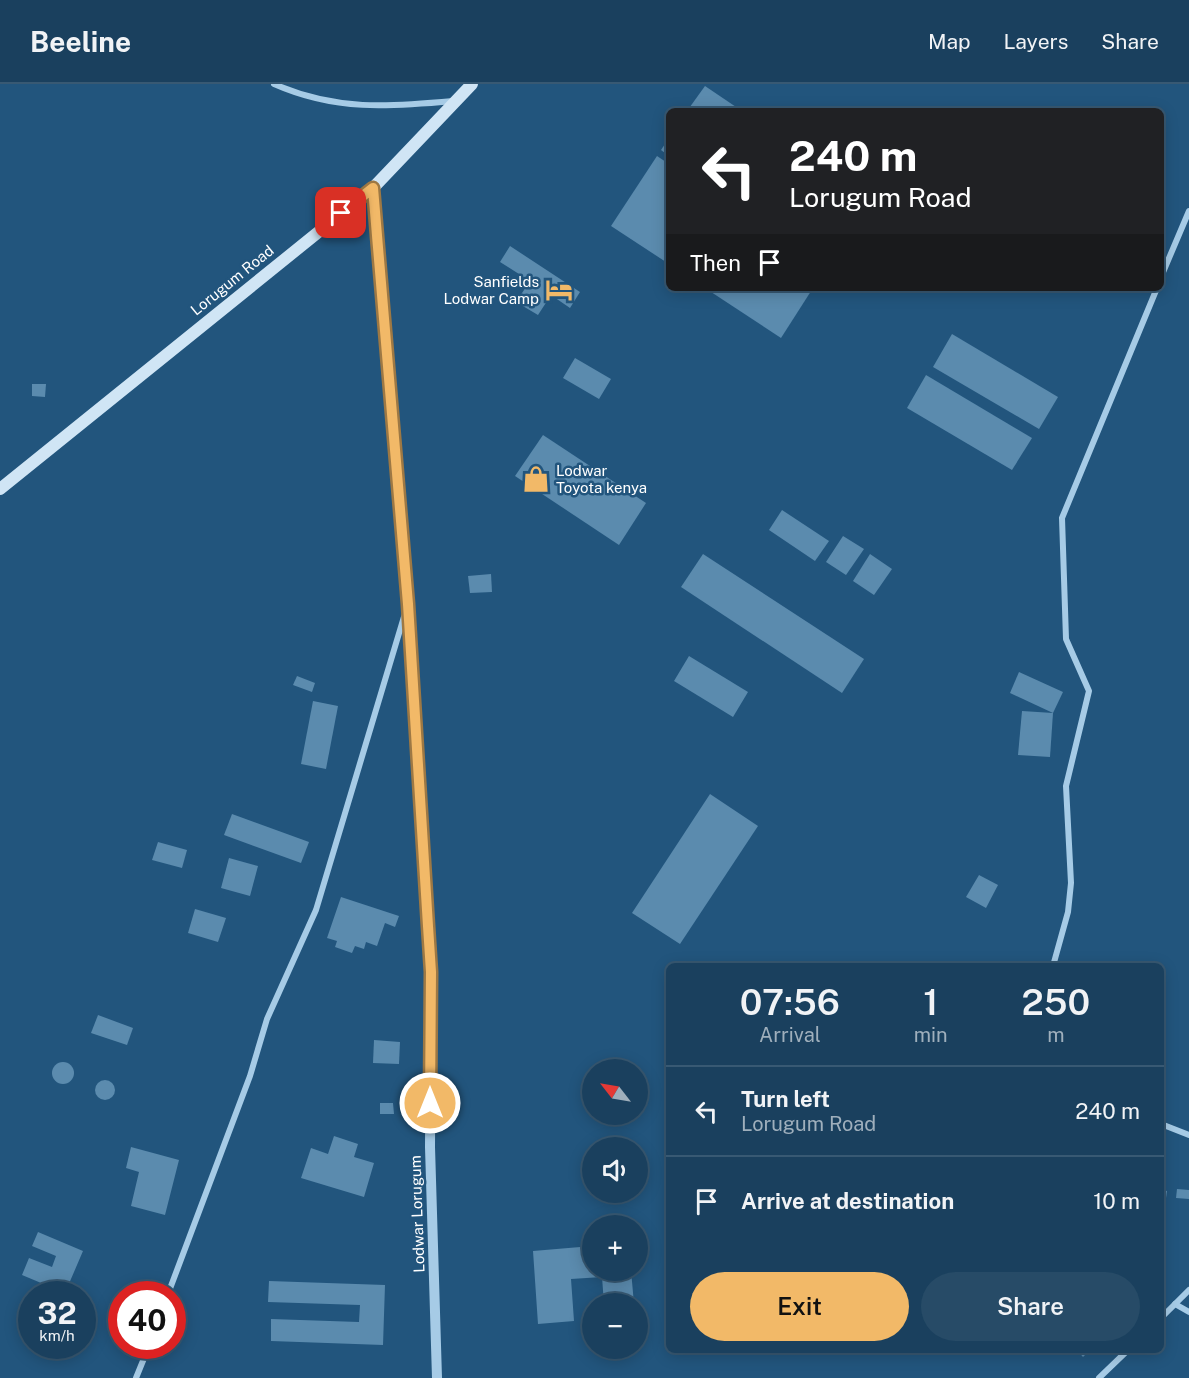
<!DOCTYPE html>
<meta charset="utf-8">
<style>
:root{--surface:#1a405e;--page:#274b67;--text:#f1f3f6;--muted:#9fafbc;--line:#385973;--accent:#f2b968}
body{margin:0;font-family:"Public Sans",sans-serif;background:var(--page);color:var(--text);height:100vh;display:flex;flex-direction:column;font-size:22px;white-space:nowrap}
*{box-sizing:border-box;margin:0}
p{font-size:20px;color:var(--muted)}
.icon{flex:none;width:33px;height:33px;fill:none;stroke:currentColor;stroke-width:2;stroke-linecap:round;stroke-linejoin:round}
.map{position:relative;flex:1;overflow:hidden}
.sheet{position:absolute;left:666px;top:879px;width:498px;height:390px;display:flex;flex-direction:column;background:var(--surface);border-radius:9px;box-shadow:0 3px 15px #0003,0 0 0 2px var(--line)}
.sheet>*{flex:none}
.hud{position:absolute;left:666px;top:24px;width:498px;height:183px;border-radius:9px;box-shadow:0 3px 15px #0003,0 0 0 2px var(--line);background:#202124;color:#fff;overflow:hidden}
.needle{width:39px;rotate:301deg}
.fabs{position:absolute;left:582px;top:975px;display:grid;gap:12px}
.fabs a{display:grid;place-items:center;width:66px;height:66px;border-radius:50%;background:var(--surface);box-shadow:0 3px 15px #0003,0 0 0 2px var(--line);font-size:30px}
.speed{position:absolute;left:18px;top:1197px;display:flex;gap:12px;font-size:30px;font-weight:700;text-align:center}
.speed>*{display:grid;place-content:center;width:78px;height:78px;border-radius:50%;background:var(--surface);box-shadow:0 3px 15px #0003,0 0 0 2px var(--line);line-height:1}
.speed small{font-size:15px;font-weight:400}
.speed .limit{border:9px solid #d22;background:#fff;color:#111}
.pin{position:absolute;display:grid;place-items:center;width:51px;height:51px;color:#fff;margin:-26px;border-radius:12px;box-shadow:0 3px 9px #0006}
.me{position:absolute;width:66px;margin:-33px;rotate:0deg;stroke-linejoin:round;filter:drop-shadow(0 0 4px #0008)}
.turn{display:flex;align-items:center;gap:21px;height:126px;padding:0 24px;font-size:27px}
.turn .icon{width:78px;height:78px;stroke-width:2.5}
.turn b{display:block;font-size:42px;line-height:51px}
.then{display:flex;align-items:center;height:57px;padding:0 24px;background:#0003;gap:12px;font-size:22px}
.eta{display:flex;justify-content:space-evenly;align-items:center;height:102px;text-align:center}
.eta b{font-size:36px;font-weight:600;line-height:42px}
.button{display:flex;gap:12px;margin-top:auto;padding:12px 24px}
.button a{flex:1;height:69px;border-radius:36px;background:var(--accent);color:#111;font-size:24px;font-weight:600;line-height:69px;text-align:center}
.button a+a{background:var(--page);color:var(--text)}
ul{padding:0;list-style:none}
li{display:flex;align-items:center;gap:18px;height:90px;padding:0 24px;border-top:2px solid var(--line)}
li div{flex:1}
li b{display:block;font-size:22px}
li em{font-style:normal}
header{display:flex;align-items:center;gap:36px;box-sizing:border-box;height:84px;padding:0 30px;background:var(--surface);border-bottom:2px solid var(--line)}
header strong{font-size:28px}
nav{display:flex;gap:33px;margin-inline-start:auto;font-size:21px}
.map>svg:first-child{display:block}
.building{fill:#5b8bae}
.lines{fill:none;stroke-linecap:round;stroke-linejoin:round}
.minor{stroke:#a6cbe6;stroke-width:6}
.tertiary{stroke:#a6cbe6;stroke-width:10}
.secondary{stroke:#d0e5f5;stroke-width:12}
.route-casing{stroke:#9d7844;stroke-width:15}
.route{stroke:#f2b968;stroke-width:10}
.labels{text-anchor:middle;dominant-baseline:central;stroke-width:5;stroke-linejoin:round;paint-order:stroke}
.street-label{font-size:15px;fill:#fff;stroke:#22557d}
.poi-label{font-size:15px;fill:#fff;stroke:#22557d;text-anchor:end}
</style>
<header>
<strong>Beeline</strong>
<nav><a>Map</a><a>Layers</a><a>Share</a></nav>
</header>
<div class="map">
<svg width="1189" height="1294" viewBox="0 0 1189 1294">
<rect width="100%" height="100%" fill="#22557d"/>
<g class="building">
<polygon points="705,2 742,27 687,27"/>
<polygon points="669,54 669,72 661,66"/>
<polygon points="657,72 669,80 669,180 611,142"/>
<polygon points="510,162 580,208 570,224 551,211 538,231 516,218 530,197 500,178"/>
<polygon points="705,204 813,204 781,254"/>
<polygon points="952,250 1058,313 1039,345 933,283"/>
<polygon points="575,274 611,295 599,315 563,294"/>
<polygon points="926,291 1032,354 1012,386 907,324"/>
<polygon points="32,300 46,300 45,313 32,312"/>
<polygon points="543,351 646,419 619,461 515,392"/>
<polygon points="782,426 829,457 815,477 769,446"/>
<polygon points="843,452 864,465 846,491 826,478"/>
<polygon points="703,470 864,575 842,609 681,503"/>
<polygon points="870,470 892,485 874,511 853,497"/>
<polygon points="491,490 492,508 470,509 468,492"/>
<polygon points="689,572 748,608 733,633 674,597"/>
<polygon points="1019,588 1063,608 1053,629 1010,609"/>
<polygon points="297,592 315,599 312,608 293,601"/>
<polygon points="313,617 338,622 326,685 301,680"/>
<polygon points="1022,627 1053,629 1050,673 1018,671"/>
<polygon points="710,710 758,742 680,860 632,829"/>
<polygon points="232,730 309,758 301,779 224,751"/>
<polygon points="158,758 187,766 182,784 152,776"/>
<polygon points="229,774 258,782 250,812 221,804"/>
<polygon points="979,791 998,801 986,824 966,813"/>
<polygon points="341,813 399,832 395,843 385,839 377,862 366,858 364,865 355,862 352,869 335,863 337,857 327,854"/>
<polygon points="195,825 226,834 218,858 188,849"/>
<polygon points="98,931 133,944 127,961 91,949"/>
<polygon points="374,956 400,958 399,980 373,979"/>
<circle cx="63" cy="989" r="11"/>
<circle cx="105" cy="1006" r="10"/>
<polygon points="380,1019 393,1019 394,1030 380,1030"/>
<polygon points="334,1052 358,1060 354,1073 374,1079 364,1113 301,1094 311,1064 328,1070"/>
<polygon points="131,1063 179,1076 165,1131 131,1122 139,1088 126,1084"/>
<polygon points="1177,1105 1189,1106 1189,1115 1176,1114"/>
<polygon points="1161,1106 1167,1107 1165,1121 1161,1121"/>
<polygon points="38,1148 83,1167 65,1209 22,1191 29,1174 52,1183 56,1172 32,1162"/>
<polygon points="592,1162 592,1186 631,1186 634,1220 604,1220 602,1193 571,1195 574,1237 538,1240 533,1167"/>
<polygon points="269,1197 385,1201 383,1261 271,1257 271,1235 359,1238 360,1221 268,1218"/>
<polygon points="1077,1266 1090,1266 1083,1273"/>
</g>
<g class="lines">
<g class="minor">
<path d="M274,0C335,27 389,23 453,17"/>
<polyline points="1161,193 1189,127"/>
<polyline points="1053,882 1068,828 1071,799 1066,702 1089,607 1066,555 1062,434 1157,204"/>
<polyline points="1161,1040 1189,1051"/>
<polyline points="168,1210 250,992 267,935 316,826 406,526"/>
<polyline points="1175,1220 1189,1228"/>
<polyline points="1161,1234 1189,1206"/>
<polyline points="136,1294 149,1262"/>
<polyline points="1099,1294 1128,1266"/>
</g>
<polyline class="tertiary" points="373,104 408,520 431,888 430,1063 437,1294"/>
<polyline class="secondary" points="0,405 373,104 472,0"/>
</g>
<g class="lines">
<defs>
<polyline id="route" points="341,129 373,104 408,520 428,842 431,888 430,1019"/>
</defs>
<use href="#route" class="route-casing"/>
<use href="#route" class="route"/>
</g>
<defs>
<symbol id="hotel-bare" viewBox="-9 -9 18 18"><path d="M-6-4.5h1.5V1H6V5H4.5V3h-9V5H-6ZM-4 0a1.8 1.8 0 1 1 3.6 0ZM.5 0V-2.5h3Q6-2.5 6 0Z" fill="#f2b968" stroke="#22557d" stroke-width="2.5" paint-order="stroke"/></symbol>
<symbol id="shop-bare" viewBox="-9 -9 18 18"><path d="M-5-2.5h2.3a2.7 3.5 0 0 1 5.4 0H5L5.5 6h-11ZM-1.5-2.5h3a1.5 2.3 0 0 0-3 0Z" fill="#f2b968" stroke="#22557d" stroke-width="2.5" paint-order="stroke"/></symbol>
</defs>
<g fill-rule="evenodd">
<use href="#hotel-bare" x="540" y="187" width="38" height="38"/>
<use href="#shop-bare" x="517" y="376" width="38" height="38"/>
</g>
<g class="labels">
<g class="street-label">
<text transform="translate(232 196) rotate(-39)">Lorugum Road</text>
<text transform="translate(417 1130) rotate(-92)">Lodwar Lorugum</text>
</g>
<g class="poi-label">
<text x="539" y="197">Sanfields<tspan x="539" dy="17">Lodwar Camp</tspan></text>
<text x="556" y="386" text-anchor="start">Lodwar<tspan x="556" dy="17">Toyota kenya</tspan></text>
</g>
</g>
</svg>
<div class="fabs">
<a><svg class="needle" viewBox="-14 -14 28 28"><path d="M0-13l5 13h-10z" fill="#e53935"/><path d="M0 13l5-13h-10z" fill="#9fafbc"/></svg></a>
<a><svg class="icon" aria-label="sound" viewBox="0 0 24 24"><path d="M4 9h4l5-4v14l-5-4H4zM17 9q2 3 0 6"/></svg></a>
<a>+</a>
<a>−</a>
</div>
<div class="speed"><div>32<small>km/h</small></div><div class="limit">40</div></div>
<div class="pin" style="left:341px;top:129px;background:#d93025"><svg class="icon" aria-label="arrive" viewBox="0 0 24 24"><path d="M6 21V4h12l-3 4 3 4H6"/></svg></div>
<svg class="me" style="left:430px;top:1019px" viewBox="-20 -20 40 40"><circle r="17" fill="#f2b968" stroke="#fff" stroke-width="3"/><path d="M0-11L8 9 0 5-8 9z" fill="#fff"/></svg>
<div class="hud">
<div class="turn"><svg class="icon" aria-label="left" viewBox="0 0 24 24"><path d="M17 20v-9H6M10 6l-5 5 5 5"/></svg><div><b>240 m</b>Lorugum Road</div></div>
<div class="then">Then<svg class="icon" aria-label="arrive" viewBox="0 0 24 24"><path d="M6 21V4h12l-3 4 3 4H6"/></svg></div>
</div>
<section class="sheet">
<div class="eta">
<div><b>07:56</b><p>Arrival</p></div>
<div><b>1</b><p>min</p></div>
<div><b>250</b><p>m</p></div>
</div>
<ul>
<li><svg class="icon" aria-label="left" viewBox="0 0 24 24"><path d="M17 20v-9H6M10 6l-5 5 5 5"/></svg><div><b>Turn left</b><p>Lorugum Road</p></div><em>240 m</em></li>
<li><svg class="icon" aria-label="arrive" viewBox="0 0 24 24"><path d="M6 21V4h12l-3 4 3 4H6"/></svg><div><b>Arrive at destination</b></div><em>10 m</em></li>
</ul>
<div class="button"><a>Exit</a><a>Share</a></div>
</section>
</div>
